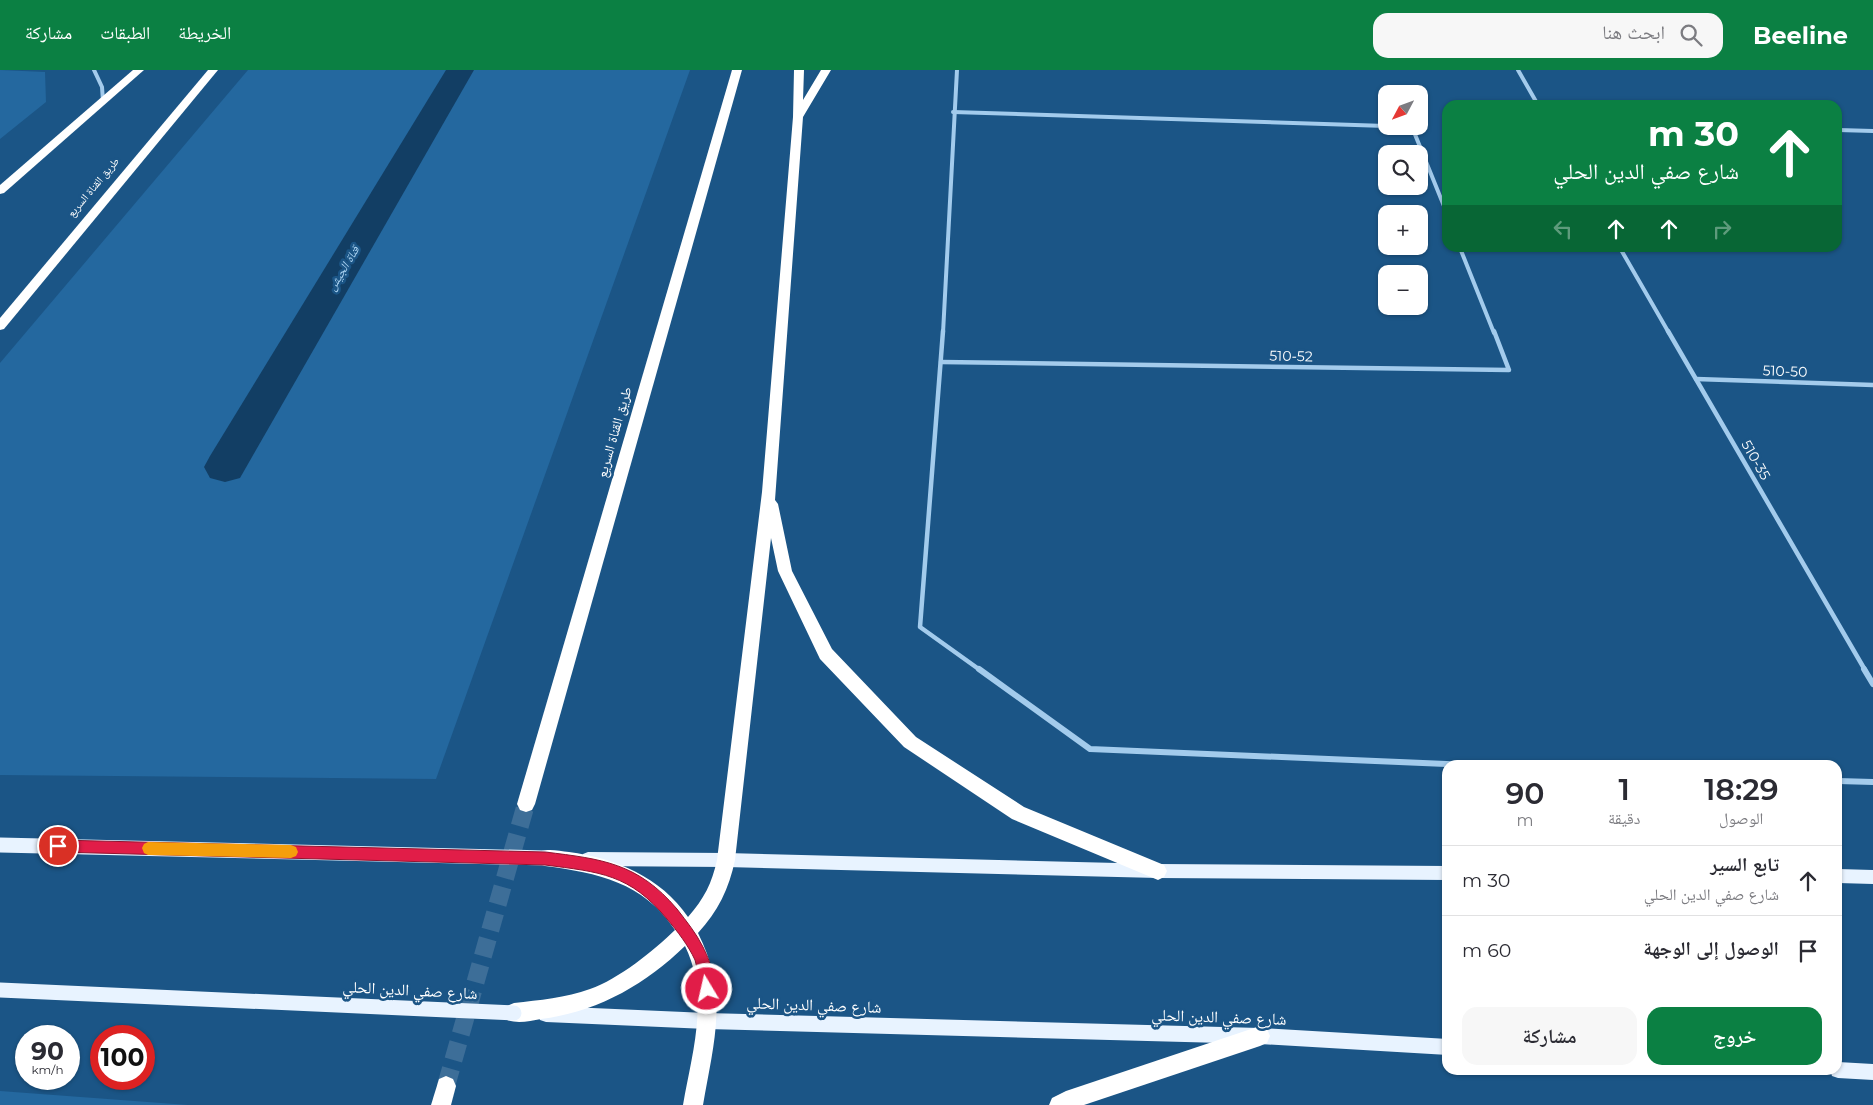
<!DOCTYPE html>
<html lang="ar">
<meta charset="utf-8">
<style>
:root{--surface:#fff;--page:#f7f7f7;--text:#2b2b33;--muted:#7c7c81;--line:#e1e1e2;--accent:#0b8043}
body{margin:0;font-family:Montserrat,"Noto Naskh Arabic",sans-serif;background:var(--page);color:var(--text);direction:rtl;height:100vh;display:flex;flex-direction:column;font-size:19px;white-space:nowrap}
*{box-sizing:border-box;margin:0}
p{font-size:16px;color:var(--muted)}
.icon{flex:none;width:28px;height:28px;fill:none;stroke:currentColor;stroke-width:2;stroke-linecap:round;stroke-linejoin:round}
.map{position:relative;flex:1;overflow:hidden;direction:ltr}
.sheet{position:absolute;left:1442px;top:690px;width:400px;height:315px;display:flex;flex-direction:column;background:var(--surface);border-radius:15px;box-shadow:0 1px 4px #0004;direction:rtl}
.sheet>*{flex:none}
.hud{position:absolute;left:1442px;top:30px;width:400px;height:152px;border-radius:15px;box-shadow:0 1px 4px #0004;direction:rtl;background:#0b8043;color:#fff;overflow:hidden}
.needle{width:32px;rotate:229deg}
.buttons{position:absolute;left:1378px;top:15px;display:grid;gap:10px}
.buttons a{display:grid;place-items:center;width:50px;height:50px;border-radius:10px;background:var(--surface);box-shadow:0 1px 4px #0004;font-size:25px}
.speed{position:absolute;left:15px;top:955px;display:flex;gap:10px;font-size:25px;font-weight:700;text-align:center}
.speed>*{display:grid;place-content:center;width:65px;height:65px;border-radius:50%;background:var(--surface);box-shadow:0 1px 4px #0004;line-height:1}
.speed small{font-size:12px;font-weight:400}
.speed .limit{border:8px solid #d22;background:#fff;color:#111}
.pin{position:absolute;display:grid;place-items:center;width:42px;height:42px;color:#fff;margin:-21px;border:2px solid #fff;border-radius:50%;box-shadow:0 1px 5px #0007}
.me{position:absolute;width:55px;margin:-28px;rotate:351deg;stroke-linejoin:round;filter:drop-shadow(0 0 4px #0008)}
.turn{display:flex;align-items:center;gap:18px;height:105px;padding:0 20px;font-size:22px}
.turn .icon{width:65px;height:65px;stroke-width:2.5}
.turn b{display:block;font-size:35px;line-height:42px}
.lanes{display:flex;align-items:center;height:48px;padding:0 20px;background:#0003;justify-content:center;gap:25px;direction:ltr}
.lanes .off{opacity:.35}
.eta{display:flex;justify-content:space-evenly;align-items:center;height:85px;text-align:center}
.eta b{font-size:30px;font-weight:600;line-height:35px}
.cta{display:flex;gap:10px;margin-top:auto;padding:10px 20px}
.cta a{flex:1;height:58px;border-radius:15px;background:var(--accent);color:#fff;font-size:20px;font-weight:600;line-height:58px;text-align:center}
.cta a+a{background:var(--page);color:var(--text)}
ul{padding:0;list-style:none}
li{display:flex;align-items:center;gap:15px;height:70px;padding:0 20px;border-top:1px solid var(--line)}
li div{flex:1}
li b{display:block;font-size:19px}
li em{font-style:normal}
header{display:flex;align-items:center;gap:30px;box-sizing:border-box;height:70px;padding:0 25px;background:var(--accent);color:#fff}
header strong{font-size:24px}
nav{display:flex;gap:28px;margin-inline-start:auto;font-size:18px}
.search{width:350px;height:45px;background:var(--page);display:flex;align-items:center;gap:12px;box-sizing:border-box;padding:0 18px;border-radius:15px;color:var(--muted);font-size:19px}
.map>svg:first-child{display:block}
.green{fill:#24689f}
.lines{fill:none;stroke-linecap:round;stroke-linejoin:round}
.canal{fill:#123e64;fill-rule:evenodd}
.highway-tunnel{stroke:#3d6e98;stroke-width:18;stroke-dasharray:18 9;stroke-linecap:butt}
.street-far2{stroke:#a3cbec;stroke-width:4}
.street-far1{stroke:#a3cbec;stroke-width:4.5}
.street{stroke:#a3cbec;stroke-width:6}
.primary{fill:#e8f3ff;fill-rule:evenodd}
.highway{fill:#fff;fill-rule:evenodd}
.primary-bridge{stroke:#e8f3ff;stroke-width:15}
.route{fill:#e11d48;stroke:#92132f}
.slow{fill:#f59e0b}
.labels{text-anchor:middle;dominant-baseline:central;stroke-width:5;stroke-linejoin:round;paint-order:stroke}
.far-street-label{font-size:11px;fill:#fff;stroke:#1b5586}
.far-water-label{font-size:12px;font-style:italic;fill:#aed5f3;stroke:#1b5586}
.street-label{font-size:14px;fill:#fff;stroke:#1b5586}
.near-street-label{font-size:16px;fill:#fff;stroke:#1b5586}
</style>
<header>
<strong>Beeline</strong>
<div class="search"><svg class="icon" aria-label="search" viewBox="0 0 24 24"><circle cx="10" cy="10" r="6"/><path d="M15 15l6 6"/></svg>ابحث هنا</div>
<nav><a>الخريطة</a><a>الطبقات</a><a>مشاركة</a></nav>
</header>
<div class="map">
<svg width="1873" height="1035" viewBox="0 0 1873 1035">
<rect width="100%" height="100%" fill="#1b5586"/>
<g class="green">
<polygon points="0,0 45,2 46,32 0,69"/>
<polygon points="248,0 690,0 436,709 0,705 0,293"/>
<polygon points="0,1021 188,1035 0,1035"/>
</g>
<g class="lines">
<polygon class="canal" points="446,0 474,0 240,408 225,412 210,408 204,397 210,386"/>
<polyline class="highway-tunnel" points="446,1016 526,734"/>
<g class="street-far2">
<polyline points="94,0 102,17 103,31"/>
<polyline points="1518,0 1538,35"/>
<polyline points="953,42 1386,56"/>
<polyline points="1398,56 1412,57 1448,146"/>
<polyline points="1838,60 1873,61"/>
<polyline points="1460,178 1494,263"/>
<polyline points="1620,178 1669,263"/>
<polyline points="943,263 957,0"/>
</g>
<g class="street-far1">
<polyline points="943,261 920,557 980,600"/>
<polyline points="1668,261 1865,600"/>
<polyline points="941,292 1509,300 1494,261"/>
<polyline points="1696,309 1873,315"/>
</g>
<g class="street">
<polyline points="979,599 1090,679 1470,695"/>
<polyline points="1864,599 1873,614"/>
<polyline points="1838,711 1873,712"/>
</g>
<g class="primary">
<polygon points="588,782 726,783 1158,794 1448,796 1448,810 1158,808 726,797 588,796 583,794 581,789 583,784"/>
<polygon points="1838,799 1873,800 1873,814 1838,813"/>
<polygon points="546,936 707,943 1260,958 1448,969 1448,985 1260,974 707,959 546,952 540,950 538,944 540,938"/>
<polygon points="1838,992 1873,994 1873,1010 1838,1008 1832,1006 1830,1000 1838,1000"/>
</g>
<g class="highway">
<polygon points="133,0 144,0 4,123 0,124 0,115"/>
<polygon points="208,0 218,0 4,259 0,260 0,248"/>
<polygon points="732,0 742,0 535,734 532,740 526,742 520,740 517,734"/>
<path d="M794,0H804L803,30L821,0H831L803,47L775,430L778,434L792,501L832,579L916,667L1024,737L1164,795L1167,801L1164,807L1158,810L1012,749L904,677L820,589L778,501L771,468L735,790C729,819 718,841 698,863C729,925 714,971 703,1035H683C692,983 710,927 685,876C645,915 597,942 541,949C530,951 518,954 507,950L504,943L507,936L514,933C539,930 566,928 590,919C619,909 653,881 675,860C643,812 598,803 545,796L539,794L536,788L539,782C548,778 559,781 569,782C615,788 661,807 688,847C704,829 712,813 717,790L762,422L793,47Z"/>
<polygon points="1260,956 1267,959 1270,966 1267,973 1260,976 1084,1035 1049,1035 1052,1028 1066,1021"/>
<polygon points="446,1006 453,1009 456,1016 451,1035 431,1035 439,1009"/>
</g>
<g class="primary-bridge">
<polyline points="0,775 545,788"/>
<polyline points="0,920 514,943"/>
</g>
</g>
<path class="route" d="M58,770L545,782C602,789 638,793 677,839C687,852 696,863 703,877C709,889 718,911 712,924L707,926L702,924C698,913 699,901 695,890C688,875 678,862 667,849C630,804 600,802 545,795L58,782L54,780L52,776L54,772Z"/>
<polygon class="slow" points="148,772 291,775 296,777 298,782 296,786 291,788 148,785 144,783 142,778 144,774"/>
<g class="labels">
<g class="far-street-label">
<text transform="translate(93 117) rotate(-50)">طريق القناة السريع</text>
</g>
<g class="far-water-label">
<text transform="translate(343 198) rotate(-59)">قناة الجيش</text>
</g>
<g class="street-label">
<text transform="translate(1291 286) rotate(1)">510-52</text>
<text transform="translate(1785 301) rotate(2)">510-50</text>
<text transform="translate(614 362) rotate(-74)">طريق القناة السريع</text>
<text transform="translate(1756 390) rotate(60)">510-35</text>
</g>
<g class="near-street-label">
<text transform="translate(410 920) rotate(3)">شارع صفي الدين الحلي</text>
<text transform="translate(814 935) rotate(2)">شارع صفي الدين الحلي</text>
<text transform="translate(1219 947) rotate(2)">شارع صفي الدين الحلي</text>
</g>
</g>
</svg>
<div class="buttons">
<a><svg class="needle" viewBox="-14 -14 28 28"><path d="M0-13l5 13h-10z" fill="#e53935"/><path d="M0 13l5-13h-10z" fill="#7c7c81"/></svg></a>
<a><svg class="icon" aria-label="search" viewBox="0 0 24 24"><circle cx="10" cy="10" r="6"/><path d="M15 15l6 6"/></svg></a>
<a>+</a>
<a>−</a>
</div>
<div class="speed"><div>90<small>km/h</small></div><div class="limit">100</div></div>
<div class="pin" style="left:58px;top:776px;background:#d93025"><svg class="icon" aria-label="arrive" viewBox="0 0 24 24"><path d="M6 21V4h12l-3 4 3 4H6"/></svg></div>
<svg class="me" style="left:707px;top:919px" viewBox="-20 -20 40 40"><circle r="17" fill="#e11d48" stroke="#fff" stroke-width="3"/><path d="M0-11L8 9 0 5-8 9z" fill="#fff"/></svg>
<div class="hud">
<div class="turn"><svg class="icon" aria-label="ahead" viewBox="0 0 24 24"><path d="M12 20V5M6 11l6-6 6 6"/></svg><div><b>30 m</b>شارع صفي الدين الحلي</div></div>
<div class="lanes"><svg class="icon off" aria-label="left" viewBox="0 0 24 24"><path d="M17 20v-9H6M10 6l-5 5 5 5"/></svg><svg class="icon" aria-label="ahead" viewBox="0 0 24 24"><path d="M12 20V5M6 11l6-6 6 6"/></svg><svg class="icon" aria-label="ahead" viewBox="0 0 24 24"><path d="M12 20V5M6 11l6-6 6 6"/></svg><svg class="icon off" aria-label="right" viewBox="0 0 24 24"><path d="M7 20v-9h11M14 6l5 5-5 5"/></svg></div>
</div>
<section class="sheet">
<div class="eta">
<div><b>18:29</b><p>الوصول</p></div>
<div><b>1</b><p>دقيقة</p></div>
<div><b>90</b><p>m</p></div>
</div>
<ul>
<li><svg class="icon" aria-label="ahead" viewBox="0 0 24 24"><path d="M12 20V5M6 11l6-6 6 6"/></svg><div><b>تابع السير</b><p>شارع صفي الدين الحلي</p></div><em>30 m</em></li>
<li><svg class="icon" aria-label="arrive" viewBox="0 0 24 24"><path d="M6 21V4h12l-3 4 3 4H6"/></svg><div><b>الوصول إلى الوجهة</b></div><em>60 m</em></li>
</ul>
<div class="cta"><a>خروج</a><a>مشاركة</a></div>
</section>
</div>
